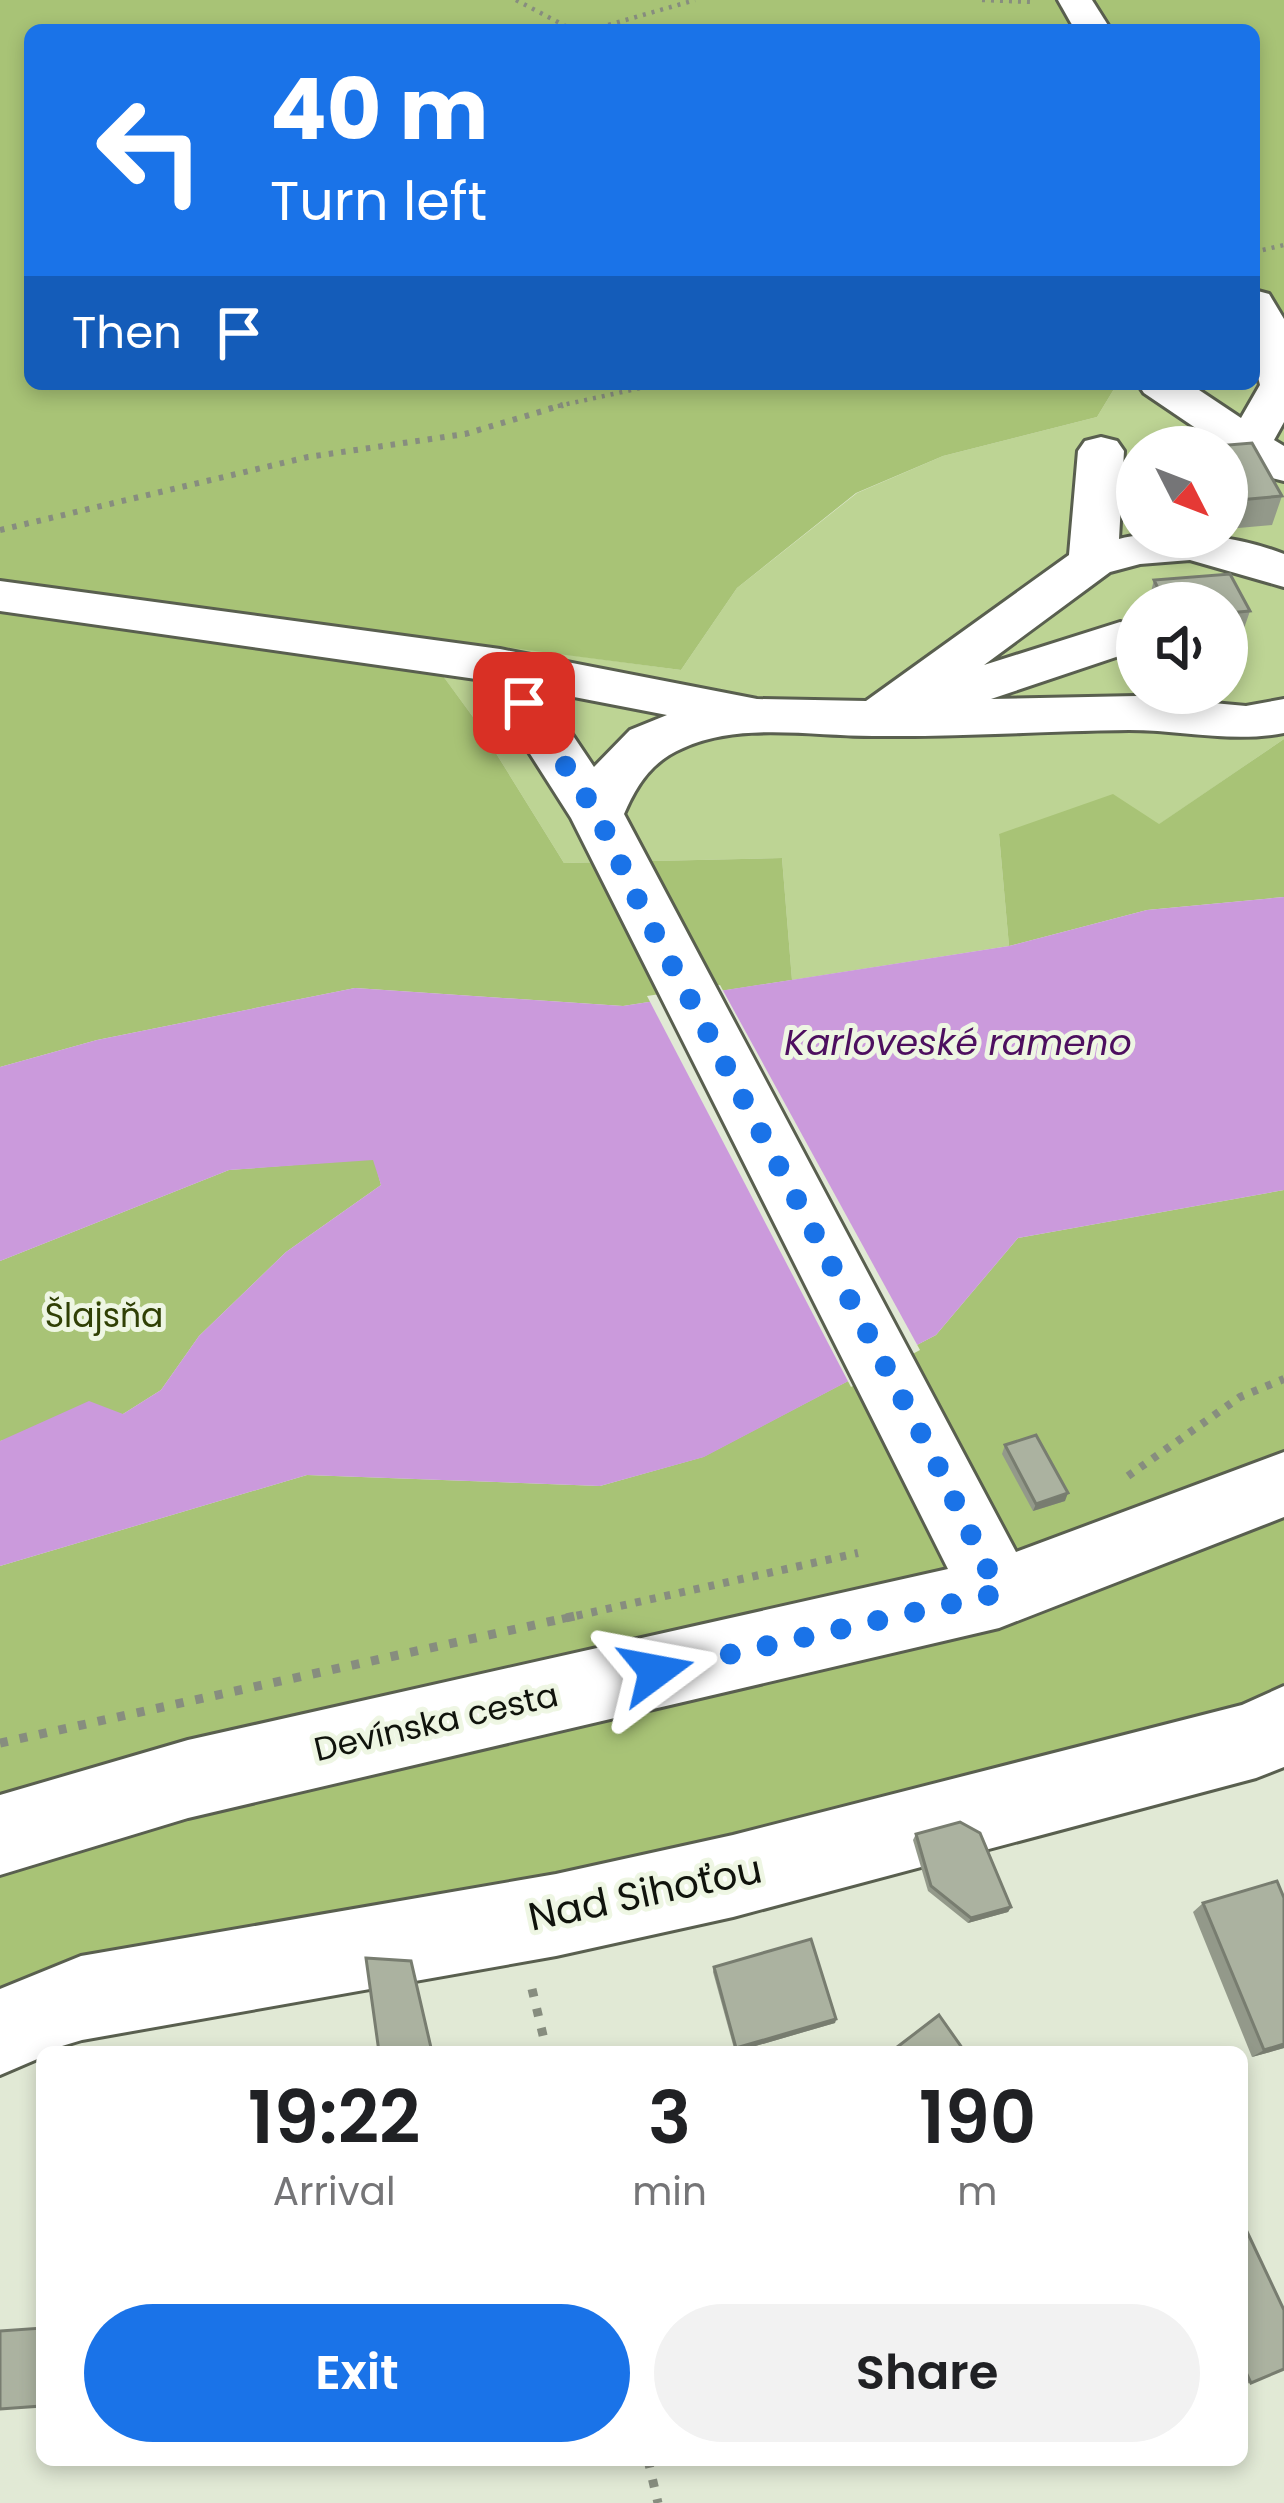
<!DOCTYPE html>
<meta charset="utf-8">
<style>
:root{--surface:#fff;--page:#f2f2f2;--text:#202124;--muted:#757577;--accent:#1a73e8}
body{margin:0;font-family:Poppins,sans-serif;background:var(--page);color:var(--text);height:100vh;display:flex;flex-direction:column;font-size:45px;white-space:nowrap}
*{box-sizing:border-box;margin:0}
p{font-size:39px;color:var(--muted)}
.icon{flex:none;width:66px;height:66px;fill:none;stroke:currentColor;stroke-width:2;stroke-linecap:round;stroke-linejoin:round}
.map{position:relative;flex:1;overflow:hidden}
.panel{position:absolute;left:36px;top:2046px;width:1212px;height:420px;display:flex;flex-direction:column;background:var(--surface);border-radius:18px;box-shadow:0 6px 18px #0003}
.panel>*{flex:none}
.banner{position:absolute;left:24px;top:24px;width:1236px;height:366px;border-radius:18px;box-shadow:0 6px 18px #0003;background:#1a73e8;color:#fff;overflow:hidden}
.needle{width:78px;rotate:132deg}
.fabs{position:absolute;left:1116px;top:426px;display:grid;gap:24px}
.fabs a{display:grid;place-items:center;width:132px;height:132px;border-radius:50%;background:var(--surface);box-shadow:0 6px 18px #0003;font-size:60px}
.pin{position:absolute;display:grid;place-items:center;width:102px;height:102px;color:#fff;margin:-51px;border-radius:24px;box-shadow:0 6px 18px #0006}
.me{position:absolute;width:132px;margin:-66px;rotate:77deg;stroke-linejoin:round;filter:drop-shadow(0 0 9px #0008)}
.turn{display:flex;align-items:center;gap:42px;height:252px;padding:0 48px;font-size:54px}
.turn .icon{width:156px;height:156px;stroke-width:2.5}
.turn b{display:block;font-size:84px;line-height:102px}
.then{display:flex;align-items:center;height:114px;padding:0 48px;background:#0003;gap:24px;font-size:45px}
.eta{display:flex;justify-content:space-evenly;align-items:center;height:204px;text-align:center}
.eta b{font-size:72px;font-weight:600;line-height:84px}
.action{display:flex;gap:24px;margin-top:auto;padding:24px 48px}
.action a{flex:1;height:138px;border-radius:72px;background:var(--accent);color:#fff;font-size:48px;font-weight:600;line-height:138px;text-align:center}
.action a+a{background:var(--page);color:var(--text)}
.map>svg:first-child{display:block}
.green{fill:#bdd494;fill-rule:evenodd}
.forest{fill:#a8c376}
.water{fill:#cb9adc}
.pier{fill:#e1e9d5}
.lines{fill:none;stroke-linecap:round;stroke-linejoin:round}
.minor-casing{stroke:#595f4f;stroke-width:6}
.path-far3{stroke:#878d7f;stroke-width:4.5;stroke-dasharray:3 6;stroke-linecap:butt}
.path-far2{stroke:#878d7f;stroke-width:6;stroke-dasharray:4.5 8;stroke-linecap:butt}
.path-far1{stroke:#878d7f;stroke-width:8;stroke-dasharray:6 9;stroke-linecap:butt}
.path{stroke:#878d7f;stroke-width:9;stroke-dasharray:8 12;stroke-linecap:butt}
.minor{fill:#fff;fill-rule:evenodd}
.wall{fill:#93998a}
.shaded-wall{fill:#787d70}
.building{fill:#abb2a0;stroke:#787d70;stroke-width:3}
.route{stroke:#1a73e8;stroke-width:21;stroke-dasharray:0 37.8}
.labels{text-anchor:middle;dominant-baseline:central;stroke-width:10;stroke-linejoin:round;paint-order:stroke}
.park-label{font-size:33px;fill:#304005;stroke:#eef6e3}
.street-label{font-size:33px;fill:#10130c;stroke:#eef6e3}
.water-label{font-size:36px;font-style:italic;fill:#4d0f5f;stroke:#eef6e3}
.near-street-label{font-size:39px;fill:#10130c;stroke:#eef6e3}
</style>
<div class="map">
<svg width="1284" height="2503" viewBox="0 0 1284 2503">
<rect width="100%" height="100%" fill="#e1e9d5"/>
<path class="green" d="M1254,380L1284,399V739L1158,825L999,834L1009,946L792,980L782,858L564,863L476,721L412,634L681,670L737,588L857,493L943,456L1097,417L1117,384H1254ZM1137,447H1227V537H1137ZM1137,603H1227V693H1137Z"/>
<g class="forest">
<polygon points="0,0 1284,0 1284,399 1254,380 1254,30 30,30 30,384 1117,384 1097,417 943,456 856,493 737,588 681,670 413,635 476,721 564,863 782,858 792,980 623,1006 355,988 97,1040 0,1067"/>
<polygon points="1284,739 1284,897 1147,910 1009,946 999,834 1113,794 1159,824"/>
<polygon points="374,1159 381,1185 286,1252 199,1336 161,1390 123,1414 0,1441 0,1261 229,1170"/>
<polygon points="1284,1190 1284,1683 1238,1711 726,1860 0,2012 0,1566 307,1475 600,1486 703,1457 936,1335 1018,1238"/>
</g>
<polygon class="water" points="1284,897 1284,1190 1018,1238 936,1335 704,1457 600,1486 307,1475 0,1566 0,1441 89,1401 123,1414 161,1390 199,1336 286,1252 381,1185 373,1160 229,1170 0,1261 0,1067 97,1040 355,988 623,1006 1009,946 1147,910"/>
<polygon class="pier" points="720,985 920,1350 851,1387 647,996"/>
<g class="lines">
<defs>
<g id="minor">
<polygon points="1058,0 1092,0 1111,30 1075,30"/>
<polygon points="1254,290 1269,294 1284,319 1284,422 1274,440 1284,446 1284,481 1268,477 1144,393 1138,384 1190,384 1241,418 1260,385 1254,361"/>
<path d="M1101,437L1117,441L1124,451L1119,539C1165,527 1236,535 1284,554V587L1190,560L1140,564L1110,572L984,665L1120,622L1137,626V650L991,699L1136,696L1246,706L1284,699V733C1231,743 1183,730 1129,730C1044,731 959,737 873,736C812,736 740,722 683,748C652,761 637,784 624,814L1016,1552L1284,1452V1517L999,1628L188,1818L0,1875V1795L188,1740L948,1569L571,818L483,680L0,611V581L500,649L757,699L866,701L1069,555L1078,451L1085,441ZM543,691L667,715L630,730L594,767Z"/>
<polygon points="1284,1686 1284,1767 1256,1778 733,1917 556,1956 82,2040 42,2052 42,2057 0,2075 0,1989 81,1956 556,1874 733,1835 1242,1705"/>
</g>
</defs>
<use href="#minor" class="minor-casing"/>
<g class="path-far3">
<polyline points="516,0 573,30"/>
<polyline points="982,0 1034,2"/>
<polyline points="591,30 695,0"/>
<polyline points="1254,252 1284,245"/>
<polyline points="549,408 659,384"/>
</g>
<polyline class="path-far2" points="0,530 308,457 465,434 563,405"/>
<g class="path-far1">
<polyline points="1128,1476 1240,1397 1284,1379"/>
<polyline points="562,1619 858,1553"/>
</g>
<g class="path">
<polyline points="0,1743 575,1616"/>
<polyline points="532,1989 547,2052"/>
<polyline points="648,2460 658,2503"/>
</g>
<use href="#minor" class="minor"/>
</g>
<g class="wall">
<polygon points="1227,447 1282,496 1272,525 1227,529"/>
<polygon points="1230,574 1250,611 1240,640 1227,641 1227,603 1148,603 1154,580"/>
<polygon points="1005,1445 1065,1501 1033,1511 1002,1454"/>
<polygon points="916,1834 1011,1907 1008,1912 968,1923 928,1891 913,1840"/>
<polygon points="1203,1903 1284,2048 1252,2057 1193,1912"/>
<polygon points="714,1967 836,2019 835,2023 735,2052 713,1972"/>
<polygon points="1242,2221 1251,2383 1242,2384"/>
</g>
<g class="shaded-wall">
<polygon points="1068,1493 1065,1501 1033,1511 1036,1504"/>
<polygon points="1011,1907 1008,1912 968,1923 971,1918"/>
<polygon points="836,2019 835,2023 735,2052 736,2048"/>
<polygon points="1284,2044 1284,2048 1252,2057 1264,2050"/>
</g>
<g class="building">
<polygon points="1252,443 1282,496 1227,501 1227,447 1204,447"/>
<polygon points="1230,574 1250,611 1227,613 1227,603 1165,603 1154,580"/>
<polygon points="1036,1435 1068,1493 1036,1504 1005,1445"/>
<polygon points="960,1822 980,1833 1011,1907 971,1918 931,1886 916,1834"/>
<polygon points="1277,1881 1284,1898 1284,2044 1264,2050 1203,1903"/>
<polygon points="811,1939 836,2019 736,2048 714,1967"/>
<polygon points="366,1958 411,1961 432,2052 379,2052"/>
<polygon points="939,2015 965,2052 893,2052 892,2051"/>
<polygon points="1242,2221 1284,2310 1284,2369 1251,2383 1242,2364"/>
<polygon points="42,2328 41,2406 0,2409 0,2331"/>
</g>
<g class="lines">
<polyline class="route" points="524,703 597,814 640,905 933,1456 999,1593 656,1671"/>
</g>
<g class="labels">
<g class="park-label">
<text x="104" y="1315">Šlajsňa</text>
</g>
<g class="street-label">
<text transform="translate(436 1722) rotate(-13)">Devínska cesta</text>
</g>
<g class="water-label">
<text x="958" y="1042">Karloveské rameno</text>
</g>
<g class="near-street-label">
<text transform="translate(645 1893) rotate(-12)">Nad Sihoťou</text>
</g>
</g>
</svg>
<div class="fabs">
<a><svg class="needle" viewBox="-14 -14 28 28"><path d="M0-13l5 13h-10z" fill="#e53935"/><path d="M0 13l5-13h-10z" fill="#757577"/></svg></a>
<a><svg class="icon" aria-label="sound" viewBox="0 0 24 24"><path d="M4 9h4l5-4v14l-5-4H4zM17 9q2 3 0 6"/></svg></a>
</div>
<div class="pin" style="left:524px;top:703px;background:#d93025"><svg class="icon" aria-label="arrive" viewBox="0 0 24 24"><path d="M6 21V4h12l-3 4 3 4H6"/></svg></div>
<svg class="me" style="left:656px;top:1671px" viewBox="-20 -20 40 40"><path d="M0-17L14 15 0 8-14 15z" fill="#1a73e8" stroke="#fff" stroke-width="4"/></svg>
<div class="banner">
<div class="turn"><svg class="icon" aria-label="left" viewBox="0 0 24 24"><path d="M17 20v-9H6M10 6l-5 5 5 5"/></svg><div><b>40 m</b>Turn left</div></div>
<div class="then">Then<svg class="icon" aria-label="arrive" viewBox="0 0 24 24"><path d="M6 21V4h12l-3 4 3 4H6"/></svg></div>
</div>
<section class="panel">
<div class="eta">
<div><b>19:22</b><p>Arrival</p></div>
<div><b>3</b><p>min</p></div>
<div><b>190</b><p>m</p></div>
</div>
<div class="action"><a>Exit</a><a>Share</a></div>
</section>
</div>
